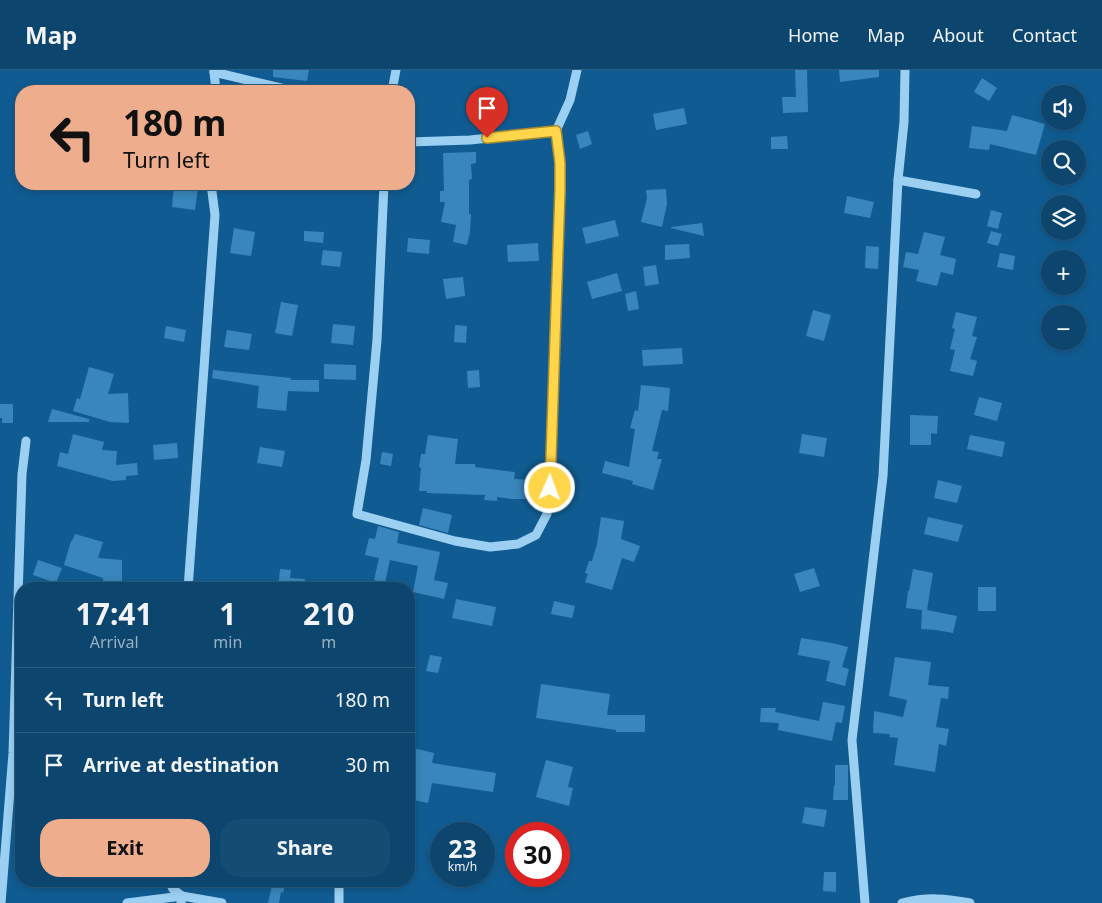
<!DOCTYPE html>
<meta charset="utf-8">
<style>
:root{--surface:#0c456e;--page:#154c73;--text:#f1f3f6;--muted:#9ab1c2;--line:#2c5d81;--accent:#eead8d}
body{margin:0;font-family:"Noto Sans",sans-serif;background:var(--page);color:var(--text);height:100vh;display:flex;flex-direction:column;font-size:19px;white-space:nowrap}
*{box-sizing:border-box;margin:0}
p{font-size:16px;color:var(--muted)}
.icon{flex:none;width:28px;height:28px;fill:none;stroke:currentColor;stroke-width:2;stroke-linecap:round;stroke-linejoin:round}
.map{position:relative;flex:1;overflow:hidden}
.side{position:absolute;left:15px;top:512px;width:400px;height:305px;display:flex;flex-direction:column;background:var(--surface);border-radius:20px;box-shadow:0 2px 8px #0003,0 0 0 1px var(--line)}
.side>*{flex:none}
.hud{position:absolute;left:15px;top:15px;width:400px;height:105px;border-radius:20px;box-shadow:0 2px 8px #0003,0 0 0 1px var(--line);background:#eead8d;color:#111;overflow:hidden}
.tools{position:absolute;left:1041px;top:15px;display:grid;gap:10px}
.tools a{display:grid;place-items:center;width:45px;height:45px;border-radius:50%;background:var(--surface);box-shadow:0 2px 8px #0003,0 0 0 1px var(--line);font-size:25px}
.speed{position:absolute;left:430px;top:752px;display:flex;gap:10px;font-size:25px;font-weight:700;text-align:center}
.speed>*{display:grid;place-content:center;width:65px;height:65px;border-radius:50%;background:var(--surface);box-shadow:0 2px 8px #0003,0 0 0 1px var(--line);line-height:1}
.speed small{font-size:12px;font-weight:400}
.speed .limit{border:8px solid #d22;background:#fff;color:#111}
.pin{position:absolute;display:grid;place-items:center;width:42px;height:42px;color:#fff;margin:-51px -21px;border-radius:50% 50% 50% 0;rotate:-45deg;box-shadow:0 0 5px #0007}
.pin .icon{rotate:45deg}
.me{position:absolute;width:55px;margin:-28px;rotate:2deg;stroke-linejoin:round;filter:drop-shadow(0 0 4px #0008)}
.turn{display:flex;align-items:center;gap:18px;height:105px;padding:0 25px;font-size:22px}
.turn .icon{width:65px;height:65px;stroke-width:2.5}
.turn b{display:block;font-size:35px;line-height:42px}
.eta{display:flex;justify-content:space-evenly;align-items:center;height:85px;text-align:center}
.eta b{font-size:30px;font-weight:700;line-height:35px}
.button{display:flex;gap:10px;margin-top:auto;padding:10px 25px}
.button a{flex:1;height:58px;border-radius:20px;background:var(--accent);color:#111;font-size:20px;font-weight:700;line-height:58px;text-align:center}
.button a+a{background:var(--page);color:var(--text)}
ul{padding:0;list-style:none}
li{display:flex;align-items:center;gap:15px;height:65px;padding:0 25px;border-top:1px solid var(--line)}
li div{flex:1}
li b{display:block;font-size:19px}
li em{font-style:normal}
header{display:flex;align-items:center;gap:30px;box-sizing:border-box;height:70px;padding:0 25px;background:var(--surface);border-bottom:1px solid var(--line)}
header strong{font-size:24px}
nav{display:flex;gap:28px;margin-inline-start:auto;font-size:18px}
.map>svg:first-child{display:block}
.building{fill:#3886bb}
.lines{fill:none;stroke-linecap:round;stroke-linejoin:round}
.minor{stroke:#9bd0f3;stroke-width:9}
.route-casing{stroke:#a68a30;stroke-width:12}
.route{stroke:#ffd54a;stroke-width:9}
</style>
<header>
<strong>Map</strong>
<nav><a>Home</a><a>Map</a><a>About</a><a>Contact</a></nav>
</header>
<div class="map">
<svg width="1102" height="833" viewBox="0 0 1102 833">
<rect width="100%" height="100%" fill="#105c92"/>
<g class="building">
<polygon points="273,0 309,0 307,11 273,7"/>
<polygon points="795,0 807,0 808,42 783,43 782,27 796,27"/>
<polygon points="839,0 879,0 879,7 840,12"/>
<polygon points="982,8 997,18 989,31 974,22"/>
<polygon points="684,38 687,54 656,60 653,44"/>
<polygon points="1012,45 1045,54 1036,85 990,74 989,80 969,78 972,56 1007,61"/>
<polygon points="588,61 592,74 580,79 576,65"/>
<polygon points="787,66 788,79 771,79 771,67"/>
<polygon points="476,82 476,93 471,94 472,109 469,110 469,144 471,144 470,162 467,175 453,172 456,155 441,152 445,132 440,132 440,121 444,121 443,83"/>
<polygon points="174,114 198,117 195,140 172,137"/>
<polygon points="666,119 667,134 662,157 641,152 647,128 646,120"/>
<polygon points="847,126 874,132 870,148 844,143"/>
<polygon points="991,140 1002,143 998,159 987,156"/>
<polygon points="615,150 619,166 586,174 582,158"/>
<polygon points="702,153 704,166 671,158 671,157"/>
<polygon points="234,158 255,162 251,186 230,183"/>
<polygon points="304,161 324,162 323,173 304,171"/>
<polygon points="991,161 1002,164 998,176 987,173"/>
<polygon points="924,162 945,167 940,185 956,189 953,205 941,202 937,216 916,211 919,200 903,197 906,182 918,184"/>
<polygon points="408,168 430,170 429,184 407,182"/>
<polygon points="538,173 539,191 508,192 507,175"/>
<polygon points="689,174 690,188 665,190 665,175"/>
<polygon points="866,176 879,177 878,199 865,198"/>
<polygon points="323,180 342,182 340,197 321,195"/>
<polygon points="1000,183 1015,186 1013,200 997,197"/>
<polygon points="656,195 659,214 645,216 643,197"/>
<polygon points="617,203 622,221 592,229 587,212"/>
<polygon points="463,207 465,226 446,229 443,209"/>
<polygon points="636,221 639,239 628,241 625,224"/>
<polygon points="281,232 298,235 292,266 275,263"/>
<polygon points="813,240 831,245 824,271 806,266"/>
<polygon points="956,242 977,247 972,266 977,267 970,289 977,291 973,306 950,301 955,280 950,279 955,259 952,258"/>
<polygon points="333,254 355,256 353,275 331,273"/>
<polygon points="455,255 467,256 466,273 454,272"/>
<polygon points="166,256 186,260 184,272 164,268"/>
<polygon points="227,260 252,264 249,280 224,277"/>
<polygon points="682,278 683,294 643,296 642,280"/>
<polygon points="324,294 356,295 356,310 324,309"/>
<polygon points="89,297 114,304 108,324 128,323 129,353 110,352 73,341 77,328 80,329"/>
<polygon points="213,300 291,308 291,310 319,310 319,322 288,321 286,341 257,338 259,316 212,308"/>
<polygon points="479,300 480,317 468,318 467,301"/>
<polygon points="641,315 670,318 668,341 662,340 652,381 659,382 657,389 662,389 653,420 632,414 633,411 602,403 605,391 629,397 635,359 630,358 635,340 638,341"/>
<polygon points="979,327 1002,333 997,351 974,345"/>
<polygon points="0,334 13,334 13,353 2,353 2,348 0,348"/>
<polygon points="52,339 89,349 89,352 48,352"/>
<polygon points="910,345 938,346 937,364 931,363 931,375 910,375"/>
<polygon points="73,364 104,372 102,380 117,381 116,395 137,393 138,405 126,406 126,410 113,411 57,396 60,382 68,384"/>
<polygon points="802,364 827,368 824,387 799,383"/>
<polygon points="428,365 458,369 455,394 475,394 475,397 515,402 514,409 533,410 532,429 511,429 497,427 497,431 484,430 485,425 427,423 427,421 419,421 421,398 419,397 421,384 425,384"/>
<polygon points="970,365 1005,372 1002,387 967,379"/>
<polygon points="177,373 178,388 154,390 153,375"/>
<polygon points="260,377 285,381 282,397 257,393"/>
<polygon points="382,382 393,384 391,396 380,394"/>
<polygon points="938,410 962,416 957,433 934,428"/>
<polygon points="423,438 452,445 448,463 419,455"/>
<polygon points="601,447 624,451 621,469 640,476 634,492 622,488 612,520 585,512 588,504 585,503 589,491 592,491 597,474"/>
<polygon points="928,447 963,455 958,472 924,464"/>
<polygon points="378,456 399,462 397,473 440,482 434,510 448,513 444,529 413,522 418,496 390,490 385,513 374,510 379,488 365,485 369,468 375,469"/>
<polygon points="75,464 103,472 98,488 122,490 122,519 103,519 103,508 64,495 71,471 72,471"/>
<polygon points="38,490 62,498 56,513 33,505"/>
<polygon points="814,498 820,516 800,522 794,504"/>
<polygon points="280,499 291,500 290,508 305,509 304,519 278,519"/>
<polygon points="913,499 933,503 927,540 957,546 953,563 936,560 921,559 922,540 906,538 908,521 909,521"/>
<rect x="978" y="517" width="18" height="24"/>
<polygon points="456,529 496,537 492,556 452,548"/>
<polygon points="554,531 575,536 572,548 551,544"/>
<polygon points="801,568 832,573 848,577 842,597 849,599 845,616 826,611 830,591 798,585"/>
<polygon points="430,585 442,587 438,603 426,601"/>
<polygon points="895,587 931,592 928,615 949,617 948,629 941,628 936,657 949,659 946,676 939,674 935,702 894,695 898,668 889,667 890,664 873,663 874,641 903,647 907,630 889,626"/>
<polygon points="541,614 610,624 607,645 645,645 645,662 616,662 616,660 536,648"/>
<polygon points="823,632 845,636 842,653 836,652 832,671 778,660 779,653 760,652 761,638 776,638 775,642 819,651"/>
<polygon points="413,678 434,683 432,693 496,703 493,722 432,713 428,733 409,729 414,709 409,708 409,698"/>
<polygon points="546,690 573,697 568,717 573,718 569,736 536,727"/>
<polygon points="835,695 848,695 848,730 833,730 834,715 835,715"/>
<polygon points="805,737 827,740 824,757 802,753"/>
<polygon points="824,802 836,802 836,822 823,821"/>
<polygon points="273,811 286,811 283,823 281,822 279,833 268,833"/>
</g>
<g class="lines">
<g class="minor">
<polyline points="214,0 214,2 281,18 302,21"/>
<polyline points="214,2 216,21"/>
<polyline points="359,21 392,19"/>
<polyline points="392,21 396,0"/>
<polyline points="409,72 470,70 556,61"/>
<polyline points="898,110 976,124"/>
<polyline points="384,114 377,270 366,390 357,444 455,471 490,477 518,474 536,465 547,444 550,419 560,119 560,93 556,61 570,30 577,0"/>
<polyline points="188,519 215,145 211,114"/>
<polyline points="169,811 173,819 182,826 181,833"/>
<polyline points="339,811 339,833"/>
<polyline points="1,833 13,683 22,404 26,371"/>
<polyline points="127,833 182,826 222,833"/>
<polyline points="865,833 852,670 883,406 898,110 904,52 905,0"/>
<path d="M902,833C926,827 946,828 970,833"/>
</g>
</g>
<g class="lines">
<defs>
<polyline id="route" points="487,68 556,61 560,93 560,120 550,418"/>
</defs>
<use href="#route" class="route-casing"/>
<use href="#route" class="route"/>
</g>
</svg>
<div class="tools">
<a><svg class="icon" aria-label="sound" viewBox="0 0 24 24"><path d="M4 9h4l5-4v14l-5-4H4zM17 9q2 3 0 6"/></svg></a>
<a><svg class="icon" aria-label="search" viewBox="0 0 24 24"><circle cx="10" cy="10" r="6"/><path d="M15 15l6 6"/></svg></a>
<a><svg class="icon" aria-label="layers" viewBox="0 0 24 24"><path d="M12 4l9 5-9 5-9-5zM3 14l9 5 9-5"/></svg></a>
<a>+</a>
<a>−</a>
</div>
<div class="speed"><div>23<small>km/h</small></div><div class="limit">30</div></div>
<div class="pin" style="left:487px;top:68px;background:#d93025"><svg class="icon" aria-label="arrive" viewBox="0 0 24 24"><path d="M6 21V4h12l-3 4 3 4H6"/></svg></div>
<svg class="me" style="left:550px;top:418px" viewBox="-20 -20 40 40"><circle r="17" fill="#ffd54a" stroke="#fff" stroke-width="3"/><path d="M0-11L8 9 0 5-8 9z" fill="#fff"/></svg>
<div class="hud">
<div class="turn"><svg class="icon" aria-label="left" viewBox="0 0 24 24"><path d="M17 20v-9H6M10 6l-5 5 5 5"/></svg><div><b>180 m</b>Turn left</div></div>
</div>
<section class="side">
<div class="eta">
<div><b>17:41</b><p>Arrival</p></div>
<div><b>1</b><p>min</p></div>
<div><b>210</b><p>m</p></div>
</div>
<ul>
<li><svg class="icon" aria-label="left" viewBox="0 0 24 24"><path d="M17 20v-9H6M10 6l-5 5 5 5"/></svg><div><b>Turn left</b></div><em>180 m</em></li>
<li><svg class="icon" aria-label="arrive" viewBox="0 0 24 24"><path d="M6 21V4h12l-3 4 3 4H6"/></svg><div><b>Arrive at destination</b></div><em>30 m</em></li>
</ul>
<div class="button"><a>Exit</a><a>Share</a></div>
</section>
</div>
